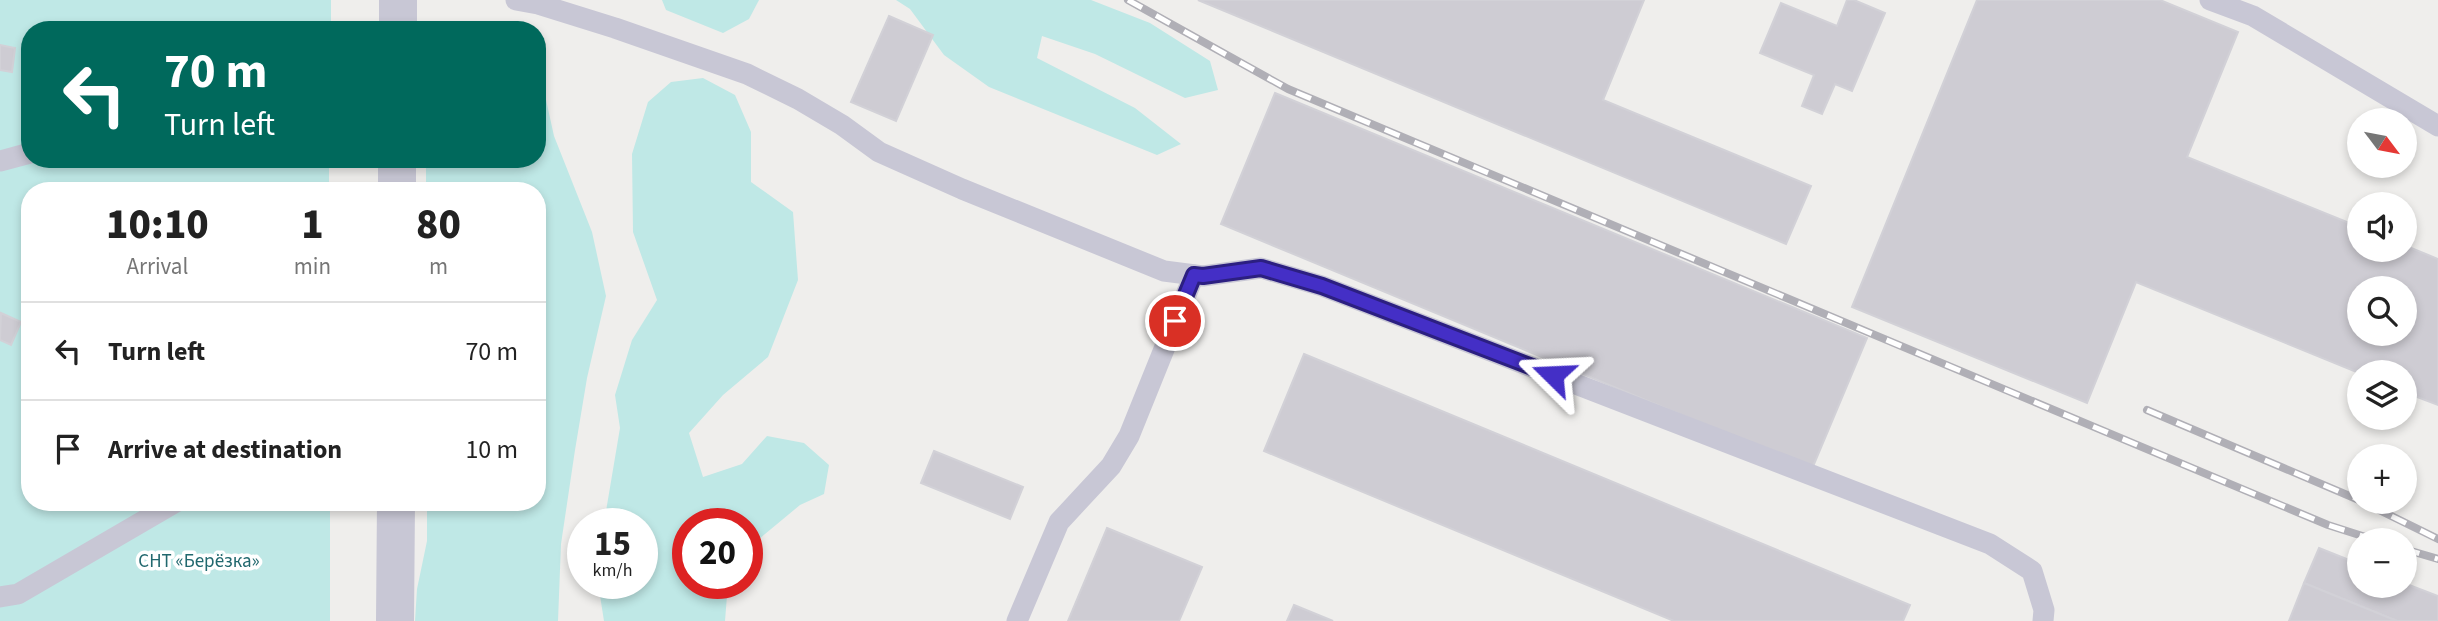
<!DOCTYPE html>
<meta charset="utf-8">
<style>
:root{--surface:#fff;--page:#f2f2f2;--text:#222;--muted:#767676;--line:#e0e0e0}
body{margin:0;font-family:"Source Sans 3",sans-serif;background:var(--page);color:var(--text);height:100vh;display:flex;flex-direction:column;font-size:26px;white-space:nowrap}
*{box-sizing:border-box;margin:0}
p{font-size:23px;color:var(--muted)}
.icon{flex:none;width:38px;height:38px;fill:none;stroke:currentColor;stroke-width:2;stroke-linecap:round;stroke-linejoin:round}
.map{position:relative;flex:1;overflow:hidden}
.panel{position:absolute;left:21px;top:182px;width:525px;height:329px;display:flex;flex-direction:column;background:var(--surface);border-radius:28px;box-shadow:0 4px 10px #0003}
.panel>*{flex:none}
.top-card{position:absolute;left:21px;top:21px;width:525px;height:147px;border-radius:28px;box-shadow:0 4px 10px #0003;background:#00695c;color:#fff;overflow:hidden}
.needle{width:46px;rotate:122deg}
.tools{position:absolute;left:2347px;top:108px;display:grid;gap:14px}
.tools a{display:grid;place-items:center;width:70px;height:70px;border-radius:50%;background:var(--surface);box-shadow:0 4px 10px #0003;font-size:35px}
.speed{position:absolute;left:567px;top:508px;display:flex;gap:14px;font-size:35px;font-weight:700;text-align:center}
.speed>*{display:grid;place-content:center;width:91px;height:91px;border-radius:50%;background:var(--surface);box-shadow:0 4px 10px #0003;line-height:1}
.speed small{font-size:18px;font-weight:400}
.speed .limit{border:10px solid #d22;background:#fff;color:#111}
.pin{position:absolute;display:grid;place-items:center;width:60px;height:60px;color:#fff;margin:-30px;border:4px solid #fff;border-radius:50%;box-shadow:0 2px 7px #0007}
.me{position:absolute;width:77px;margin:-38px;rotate:291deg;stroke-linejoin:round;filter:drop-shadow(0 0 5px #0008)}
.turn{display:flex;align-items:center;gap:24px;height:147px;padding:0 28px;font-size:32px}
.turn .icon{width:91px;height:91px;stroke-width:2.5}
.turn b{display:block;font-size:49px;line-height:60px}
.eta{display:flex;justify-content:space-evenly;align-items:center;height:119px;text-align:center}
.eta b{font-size:42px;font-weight:800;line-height:49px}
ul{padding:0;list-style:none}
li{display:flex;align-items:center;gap:21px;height:98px;padding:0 28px;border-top:2px solid var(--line)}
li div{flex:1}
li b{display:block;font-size:26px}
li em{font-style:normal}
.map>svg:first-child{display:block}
.green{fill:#bfe8e6}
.building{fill:#ceccd3;stroke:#d2d1d7;stroke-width:2;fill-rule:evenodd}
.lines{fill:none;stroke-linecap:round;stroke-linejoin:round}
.lane{stroke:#c8c7d5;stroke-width:21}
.street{stroke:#c8c7d5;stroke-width:38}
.rail-casing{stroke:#b0afb6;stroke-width:8}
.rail{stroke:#fff;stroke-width:5;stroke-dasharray:16;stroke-linecap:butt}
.route-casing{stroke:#2c1f81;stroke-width:18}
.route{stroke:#442fc6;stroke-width:12}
.labels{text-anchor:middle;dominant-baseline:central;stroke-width:7;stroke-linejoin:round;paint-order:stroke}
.park-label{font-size:19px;fill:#21686e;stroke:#fff}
</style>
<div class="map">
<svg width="2438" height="621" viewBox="0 0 2438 621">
<rect width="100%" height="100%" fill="#efeeec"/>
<g class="green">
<polygon points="0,0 331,0 331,30 30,30 30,159 329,159 329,191 30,191 30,502 330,502 330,621 0,621"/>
<polygon points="662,0 759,0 749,19 723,33 666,10"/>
<polygon points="896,0 1091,0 1150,23 1210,61 1218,90 1185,98 1095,54 1042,36 1037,58 1135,108 1181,144 1157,155 989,87 944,55 910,9"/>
<polygon points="537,59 554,136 592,232 606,296 587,378 575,450 561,544 558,621 415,621 417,589 427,541 427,502 537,502 537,191 426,191 426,159 537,159"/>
<polygon points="703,78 735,95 751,132 751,182 793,212 798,280 768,357 723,395 689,433 703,477 742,464 767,436 804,443 829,465 824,494 800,505 747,549 747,523 688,523 688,583 728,583 725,621 604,621 598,583 642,583 642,523 604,523 620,428 615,395 632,340 657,300 633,232 632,154 648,102 671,82"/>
</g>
<g class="building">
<polygon points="1198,0 1644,0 1603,100 1811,186 1786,244"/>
<polygon points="1847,0 1854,0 1885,13 1852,91 1835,84 1822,114 1802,106 1814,75 1760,53 1781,3 1837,26"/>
<path d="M1977,0H2160L2238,32L2187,157L2359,227V250H2404V245L2438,259V405L2404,392V373H2359L2136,282L2087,403L1852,307ZM2359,289H2404V334H2359Z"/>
<polygon points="889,16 933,35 896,121 851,102"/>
<polygon points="0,45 15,48 12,72 0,70"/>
<polygon points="1275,93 1867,338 1812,469 1221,224"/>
<polygon points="1,313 21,322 11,345 0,340"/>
<polygon points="1304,354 1910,605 1903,621 1674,621 1264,451"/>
<polygon points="934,451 1023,487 1010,519 921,483"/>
<polygon points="1107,528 1202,567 1179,621 1068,621"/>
<polygon points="2319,548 2359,564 2359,586 2404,586 2404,583 2438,596 2438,621 2397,621 2304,583"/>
<polygon points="2304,583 2397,621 2289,621"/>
<polygon points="1294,605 1333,621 1287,621"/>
</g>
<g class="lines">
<g class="lane">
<polyline points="516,0 538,4 615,28 747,74 798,99 842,125 879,152 962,189 1164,271 1203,276 1261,268 1322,286 1990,544 2032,571 2044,610 2043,621"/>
<polyline points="2210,0 2253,16 2438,126"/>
<polyline points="0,161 30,153"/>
<polyline points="0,597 18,594 176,502"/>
<polyline points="1017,621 1059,522 1111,466 1129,436 1194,275"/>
</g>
<g class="street">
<polyline points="398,30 398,0"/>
<polyline points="397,191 397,159"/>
<polyline points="395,621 396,502"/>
</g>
<defs>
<g id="rail">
<polyline points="1128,0 1288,89 2328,525 2378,541"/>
<polyline points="2147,410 2359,500"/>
<polyline points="2363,502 2438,539"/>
<polyline points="2404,549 2438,559"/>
</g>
</defs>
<use href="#rail" class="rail-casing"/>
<use href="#rail" class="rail"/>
</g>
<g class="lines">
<defs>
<polyline id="route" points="1175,321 1194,275 1203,276 1261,268 1322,286 1553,375"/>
</defs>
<use href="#route" class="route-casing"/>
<use href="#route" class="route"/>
</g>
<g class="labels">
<g class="park-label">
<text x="199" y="561">СНТ «Берёзка»</text>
</g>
</g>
</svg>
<div class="tools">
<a><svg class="needle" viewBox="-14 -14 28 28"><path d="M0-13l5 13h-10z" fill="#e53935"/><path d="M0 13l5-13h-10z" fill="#767676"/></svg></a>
<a><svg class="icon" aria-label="sound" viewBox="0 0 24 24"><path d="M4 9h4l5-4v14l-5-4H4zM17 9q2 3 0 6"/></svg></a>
<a><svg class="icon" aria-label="search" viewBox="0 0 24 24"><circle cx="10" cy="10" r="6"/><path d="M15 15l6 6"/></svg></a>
<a><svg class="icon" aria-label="layers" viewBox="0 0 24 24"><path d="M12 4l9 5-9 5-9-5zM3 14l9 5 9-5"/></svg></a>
<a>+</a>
<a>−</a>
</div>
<div class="speed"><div>15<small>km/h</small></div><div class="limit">20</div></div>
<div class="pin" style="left:1175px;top:321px;background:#d93025"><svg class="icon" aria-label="arrive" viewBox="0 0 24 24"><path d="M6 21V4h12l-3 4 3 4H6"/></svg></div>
<svg class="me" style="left:1553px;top:375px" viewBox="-20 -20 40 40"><path d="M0-17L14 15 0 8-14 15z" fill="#442fc6" stroke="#fff" stroke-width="4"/></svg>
<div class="top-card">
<div class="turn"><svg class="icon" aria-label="left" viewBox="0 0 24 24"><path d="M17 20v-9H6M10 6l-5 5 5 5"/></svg><div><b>70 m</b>Turn left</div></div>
</div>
<section class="panel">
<div class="eta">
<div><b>10:10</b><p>Arrival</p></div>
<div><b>1</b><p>min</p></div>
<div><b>80</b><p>m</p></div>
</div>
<ul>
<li><svg class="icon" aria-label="left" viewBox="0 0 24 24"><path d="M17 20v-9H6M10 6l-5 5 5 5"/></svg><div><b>Turn left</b></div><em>70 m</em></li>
<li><svg class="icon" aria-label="arrive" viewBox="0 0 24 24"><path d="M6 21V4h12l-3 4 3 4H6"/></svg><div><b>Arrive at destination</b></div><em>10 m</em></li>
</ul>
</section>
</div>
